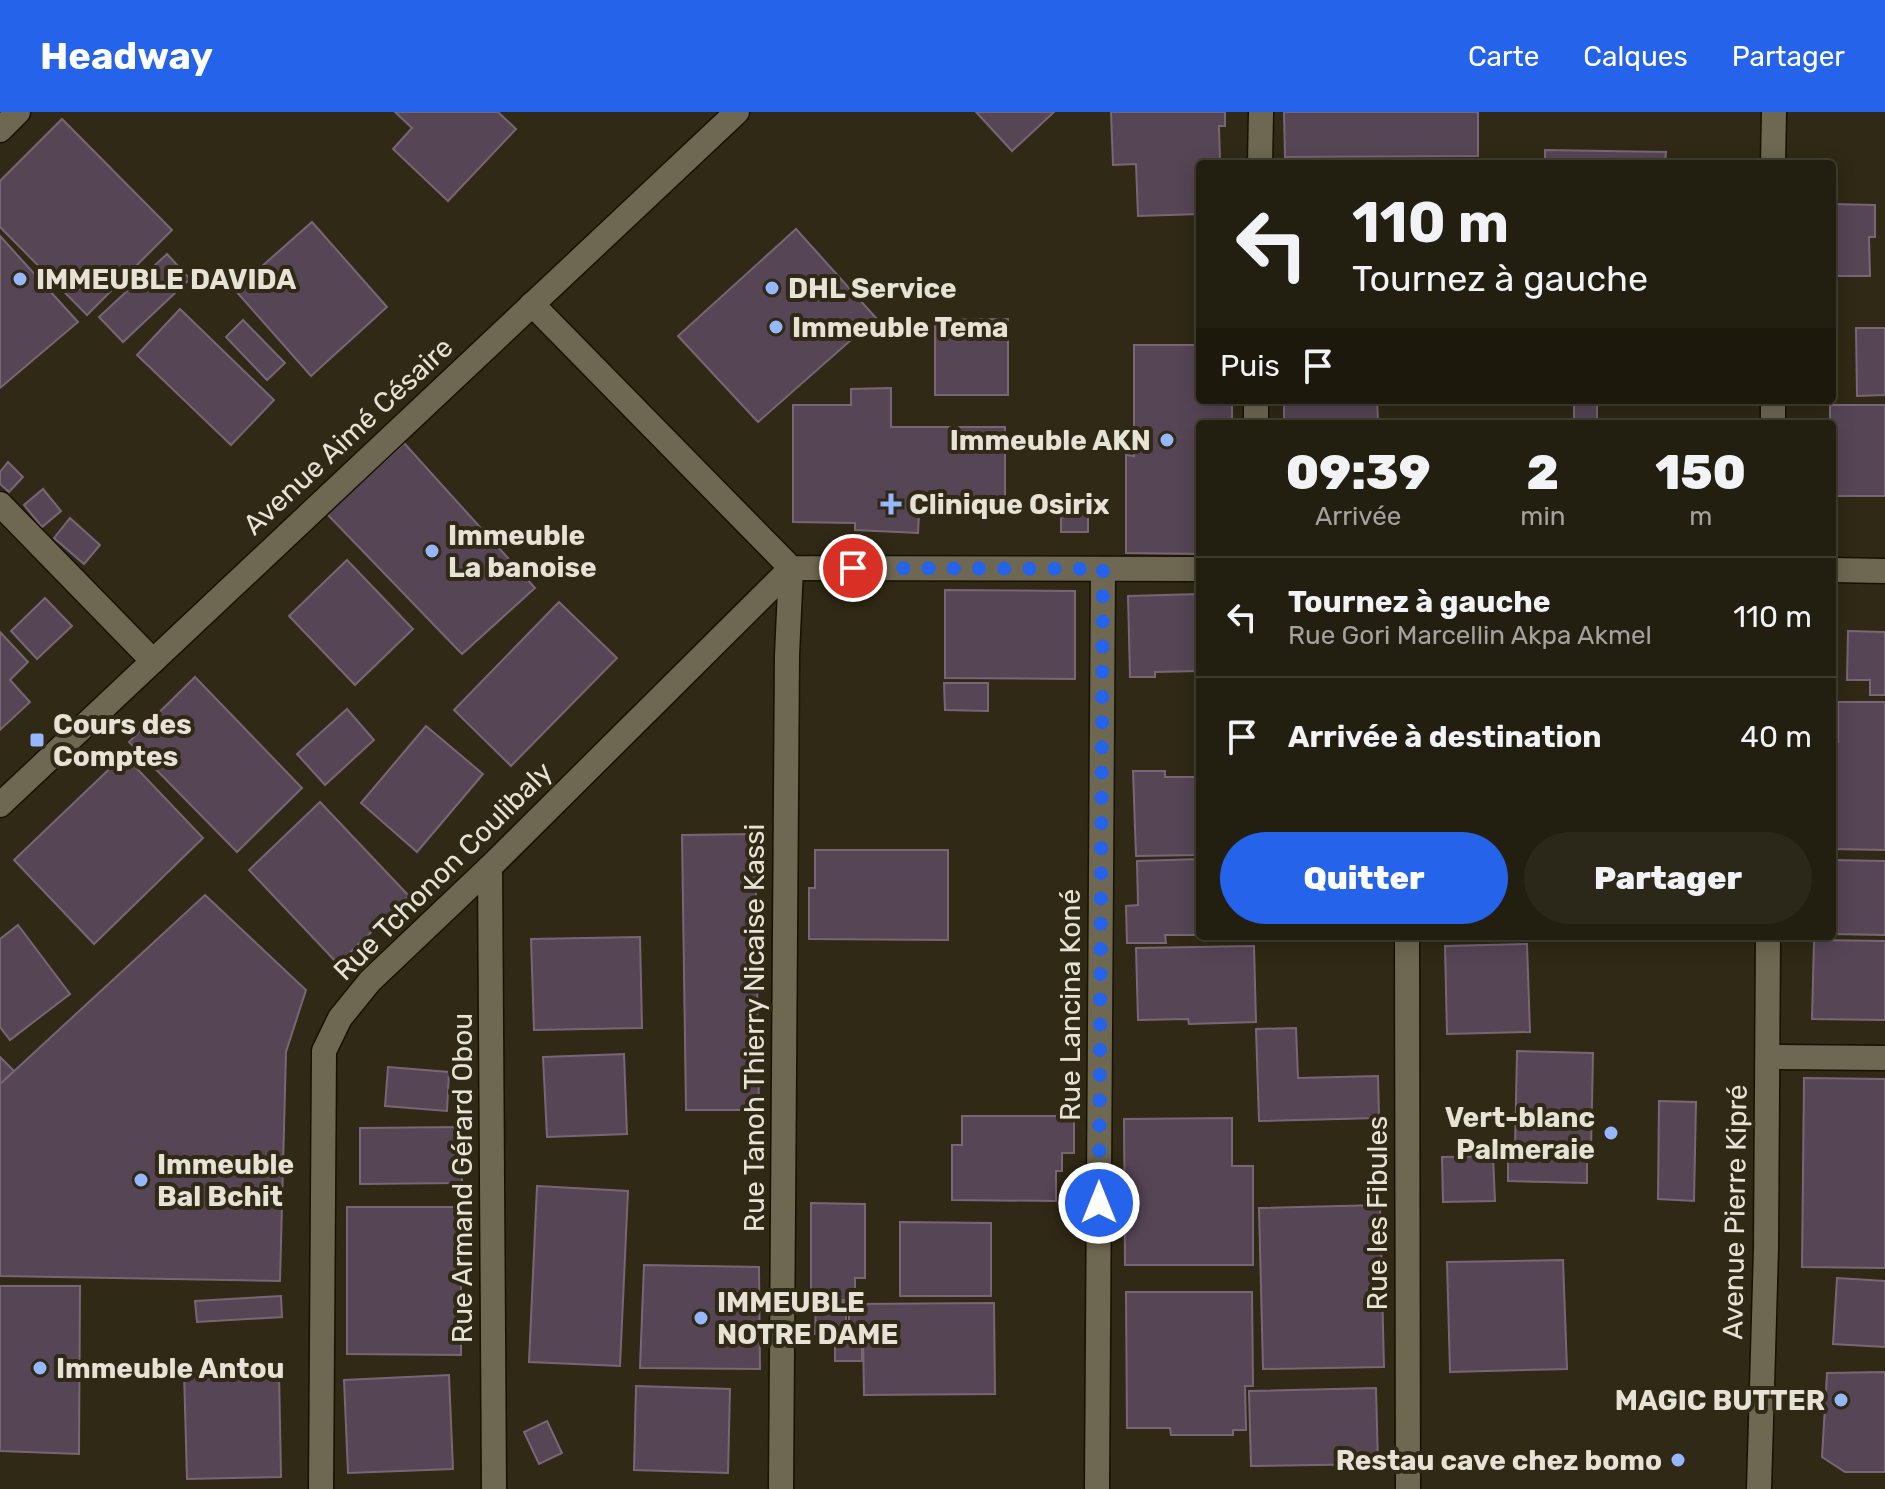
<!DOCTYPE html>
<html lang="fr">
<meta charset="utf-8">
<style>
:root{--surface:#231f10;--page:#2b2719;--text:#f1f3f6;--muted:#a3a29f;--line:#403d30;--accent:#2563eb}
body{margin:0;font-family:Rubik,sans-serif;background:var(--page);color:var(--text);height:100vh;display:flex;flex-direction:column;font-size:30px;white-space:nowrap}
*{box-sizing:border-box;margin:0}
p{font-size:26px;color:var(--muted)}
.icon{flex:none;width:44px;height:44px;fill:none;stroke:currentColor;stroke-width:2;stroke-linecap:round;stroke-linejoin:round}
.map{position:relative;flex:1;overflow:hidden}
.sheet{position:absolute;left:1196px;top:308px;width:640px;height:520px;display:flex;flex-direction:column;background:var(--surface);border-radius:8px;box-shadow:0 4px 20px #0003,0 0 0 2px var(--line)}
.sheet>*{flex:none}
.guide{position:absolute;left:1196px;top:48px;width:640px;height:244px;border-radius:8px;box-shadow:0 4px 20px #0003,0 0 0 2px var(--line);background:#231f10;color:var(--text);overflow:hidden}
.pin{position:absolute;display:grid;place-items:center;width:68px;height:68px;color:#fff;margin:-34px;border:4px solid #fff;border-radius:50%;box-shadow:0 2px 8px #0007}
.me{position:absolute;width:88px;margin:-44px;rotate:0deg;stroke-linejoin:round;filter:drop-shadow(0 0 6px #0008)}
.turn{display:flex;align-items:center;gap:28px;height:168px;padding:0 24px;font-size:36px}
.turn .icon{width:104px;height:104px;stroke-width:2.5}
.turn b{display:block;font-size:56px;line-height:68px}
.then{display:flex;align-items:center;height:76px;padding:0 24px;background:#0003;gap:16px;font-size:30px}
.eta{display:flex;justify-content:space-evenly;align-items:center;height:136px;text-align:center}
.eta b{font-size:48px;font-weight:800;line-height:56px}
.button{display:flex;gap:16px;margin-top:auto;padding:16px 24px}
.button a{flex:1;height:92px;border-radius:48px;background:var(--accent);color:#fff;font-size:32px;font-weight:800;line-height:92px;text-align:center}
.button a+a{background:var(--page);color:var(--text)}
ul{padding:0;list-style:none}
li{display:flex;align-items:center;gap:24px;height:120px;padding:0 24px;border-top:2px solid var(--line)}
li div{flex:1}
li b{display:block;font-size:30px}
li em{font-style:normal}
header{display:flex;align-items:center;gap:48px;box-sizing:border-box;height:112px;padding:0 40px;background:var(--accent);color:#fff}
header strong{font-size:38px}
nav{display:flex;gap:44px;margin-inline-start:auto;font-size:28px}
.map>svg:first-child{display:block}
.building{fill:#564555;stroke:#786676;stroke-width:2}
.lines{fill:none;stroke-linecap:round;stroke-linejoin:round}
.minor-casing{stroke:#171101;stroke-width:27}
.minor{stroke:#6e6751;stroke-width:24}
.route{stroke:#2563eb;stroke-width:14;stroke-dasharray:0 25.2}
.poi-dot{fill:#96b6fd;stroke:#2f2915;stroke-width:3}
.labels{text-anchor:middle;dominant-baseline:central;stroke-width:8;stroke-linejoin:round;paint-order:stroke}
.poi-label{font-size:28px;font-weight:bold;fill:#e6e3d6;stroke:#2f2915;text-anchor:start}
.street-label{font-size:28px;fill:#e6e3d6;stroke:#2f2915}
</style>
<header>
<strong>Headway</strong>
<nav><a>Carte</a><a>Calques</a><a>Partager</a></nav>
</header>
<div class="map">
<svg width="1885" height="1377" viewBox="0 0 1885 1377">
<rect width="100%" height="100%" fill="#2f2915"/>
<g class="building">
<polygon points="395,0 498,0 516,17 448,89 393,37 412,16"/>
<polygon points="976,0 1054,0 1012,39"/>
<polygon points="1111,0 1225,0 1225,14 1219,14 1220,49 1212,50 1212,52 1200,52 1200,102 1138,104 1136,52 1113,53"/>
<polygon points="1284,0 1478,0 1478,44 1285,45"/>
<polygon points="62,7 172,118 87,203 0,115 0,69"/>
<polygon points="1545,38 1666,40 1665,52 1545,52"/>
<polygon points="1832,92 1875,93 1875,125 1869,125 1870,164 1832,164"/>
<polygon points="312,110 387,195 311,264 235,178"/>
<polygon points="796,117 876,206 758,310 678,224"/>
<polygon points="0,124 78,210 0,276"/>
<polygon points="167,142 190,167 123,230 99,205"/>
<polygon points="180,197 274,288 231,333 137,243"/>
<polygon points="1008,207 1008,283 935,283 935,208"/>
<polygon points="243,208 285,251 267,268 226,225"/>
<polygon points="1856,216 1885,216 1885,283 1857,284"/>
<polygon points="1134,233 1200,233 1200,288 1232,288 1232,312 1200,312 1200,442 1126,441 1126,343 1134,344"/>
<polygon points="891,276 891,315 1005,315 1005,402 919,402 918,421 855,418 855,411 793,410 793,293 851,293 851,277"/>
<polygon points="1284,288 1377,288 1378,308 1369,308 1369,312 1284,312"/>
<rect x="1574" y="288" width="23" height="24"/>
<polygon points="1830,293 1885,293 1885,384 1832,384 1832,312 1830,312"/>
<polygon points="404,331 535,476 462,542 327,402"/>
<polygon points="8,350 23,365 9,380 0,372 0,360"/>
<polygon points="43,377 61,399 42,415 24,393"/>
<polygon points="1061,386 1088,387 1088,420 1061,420"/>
<polygon points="70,406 100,433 84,452 54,426"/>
<polygon points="347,448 413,517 355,573 289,504"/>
<polygon points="945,478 1075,479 1075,567 945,566"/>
<polygon points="1200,482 1200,559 1155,560 1155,565 1130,565 1128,484"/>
<polygon points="45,486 72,514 37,547 11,519"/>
<polygon points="559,490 617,546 511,654 454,598"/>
<polygon points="1848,519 1885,520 1885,583 1870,583 1870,568 1847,568"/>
<polygon points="0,520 28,550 10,568 30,590 0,618"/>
<polygon points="195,565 302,676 237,740 129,630"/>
<polygon points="944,571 988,571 988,599 945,598"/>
<polygon points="1838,590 1885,590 1885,738 1832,737 1832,630 1838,630"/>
<polygon points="347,597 374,628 325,673 297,642"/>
<polygon points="426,614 483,662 417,740 361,691"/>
<polygon points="124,643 203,726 94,832 14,748"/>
<polygon points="1133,659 1165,659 1165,665 1200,665 1200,743 1136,744"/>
<polygon points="320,690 409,784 338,852 249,758"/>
<polygon points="755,722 759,998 686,998 682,723"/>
<polygon points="815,738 948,738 948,828 809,827 809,776 815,776"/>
<polygon points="1200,747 1200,823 1165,823 1166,831 1127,831 1126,794 1138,793 1137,749"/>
<polygon points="1832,748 1885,749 1885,823 1832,822"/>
<polygon points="205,783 306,878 286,940 280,1169 0,1164 0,972"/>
<polygon points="18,813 70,882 10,928 0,915 0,827"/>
<polygon points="640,825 642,916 534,918 531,827"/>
<polygon points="1814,828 1885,829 1885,908 1812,907"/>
<polygon points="1527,832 1530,920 1447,922 1445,834"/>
<polygon points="1254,834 1256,910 1189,912 1188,907 1138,908 1136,836"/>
<polygon points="1296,916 1298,966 1378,964 1379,1006 1259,1009 1256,917"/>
<polygon points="1517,939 1593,941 1591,1039 1515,1037"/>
<polygon points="624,942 627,1022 547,1025 543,945"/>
<polygon points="0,945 14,959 0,972"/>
<polygon points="388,955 449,960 447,999 385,994"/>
<polygon points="1804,966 1885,967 1885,1156 1802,1155"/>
<polygon points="1659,989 1696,990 1694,1089 1658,1087"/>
<polygon points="962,1004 1074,1004 1074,1041 1062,1041 1062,1059 1056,1059 1056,1089 952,1088 952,1033 962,1033"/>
<polygon points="1232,1006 1232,1054 1253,1054 1253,1153 1125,1153 1124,1007"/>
<polygon points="461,1015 462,1071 360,1072 360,1016"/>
<polygon points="1508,1043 1587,1044 1587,1071 1508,1069"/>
<polygon points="1493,1044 1495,1089 1443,1090 1442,1045"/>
<polygon points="537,1074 628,1079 620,1254 529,1250"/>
<polygon points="811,1091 865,1092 865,1166 855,1166 855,1188 811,1188"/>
<polygon points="1380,1093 1384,1255 1263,1257 1259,1096"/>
<polygon points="347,1095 461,1095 461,1243 347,1242"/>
<polygon points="900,1110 991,1111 991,1184 900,1184"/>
<polygon points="1563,1148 1567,1257 1450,1260 1447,1150"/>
<polygon points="644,1153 759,1155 760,1257 640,1256"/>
<polygon points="1837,1166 1885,1169 1885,1235 1833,1232"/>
<polygon points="0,1174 80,1174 79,1342 0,1339"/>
<polygon points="1126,1180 1252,1180 1253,1274 1245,1274 1246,1318 1233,1318 1233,1323 1171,1323 1170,1316 1127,1316"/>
<polygon points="281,1184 282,1205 197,1210 195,1189"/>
<polygon points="816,1190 846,1190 846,1222 815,1222"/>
<polygon points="994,1191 995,1282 864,1283 863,1222 849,1222 849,1192"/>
<rect x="835" y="1228" width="27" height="21"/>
<polygon points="279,1258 281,1365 187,1367 184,1260"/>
<polygon points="1885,1260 1885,1360 1845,1360 1822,1345 1827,1261"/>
<polygon points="449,1263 453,1357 348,1361 344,1268"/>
<polygon points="636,1274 730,1277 728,1361 634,1358"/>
<polygon points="1376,1276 1378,1352 1251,1354 1249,1279"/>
<polygon points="547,1309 562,1341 539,1352 524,1320"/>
</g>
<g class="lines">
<defs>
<g id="minor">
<polyline points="0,18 18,0"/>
<polyline points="1260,52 1261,0"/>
<polyline points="1773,52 1774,0"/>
<polyline points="532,192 791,456 1200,457"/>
<polyline points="1773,288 1773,312"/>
<polyline points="1256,312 1256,288"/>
<polyline points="0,392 153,549"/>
<polyline points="1832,458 1885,459"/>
<polyline points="0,693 737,0"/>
<polyline points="490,755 494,1377"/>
<polyline points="1407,824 1408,1377"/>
<polyline points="1768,945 1885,946"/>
<polyline points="321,1377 324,939 340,906 370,869 490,755 791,456"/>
<polyline points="781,1377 787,543 791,456"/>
<polyline points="1097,1377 1103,457"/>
<polyline points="1759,1377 1766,1137 1768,824"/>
</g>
</defs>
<use href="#minor" class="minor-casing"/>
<use href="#minor" class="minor"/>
</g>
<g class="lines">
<polyline class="route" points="853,456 1103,457 1099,1091"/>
</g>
<g class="poi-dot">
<circle cx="20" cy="167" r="8"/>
<circle cx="772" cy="176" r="8"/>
<circle cx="776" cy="215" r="8"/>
<circle cx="1167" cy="328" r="8"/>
<path d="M887 380h8v8h8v8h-8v8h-8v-8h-8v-8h8z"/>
<circle cx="432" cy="439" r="8"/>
<rect x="29" y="620" width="16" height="16" rx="4"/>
<circle cx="1611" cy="1021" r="8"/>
<circle cx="141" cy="1068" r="8"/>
<circle cx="701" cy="1206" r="8"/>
<circle cx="40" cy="1256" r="8"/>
<circle cx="1841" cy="1288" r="8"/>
<circle cx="1678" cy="1348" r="8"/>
</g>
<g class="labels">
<g class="poi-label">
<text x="36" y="167">IMMEUBLE DAVIDA</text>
<text x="788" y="176">DHL Service</text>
<text x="792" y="215">Immeuble Tema</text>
<text x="1151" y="328" text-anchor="end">Immeuble AKN</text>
<text x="909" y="392">Clinique Osirix</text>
<text x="448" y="423">Immeuble<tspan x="448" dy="32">La banoise</tspan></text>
<text x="53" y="612">Cours des<tspan x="53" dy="32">Comptes</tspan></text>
<text x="1595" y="1005" text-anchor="end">Vert-blanc<tspan x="1595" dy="32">Palmeraie</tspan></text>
<text x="157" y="1052">Immeuble<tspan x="157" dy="32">Bal Bchit</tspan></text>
<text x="717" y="1190">IMMEUBLE<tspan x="717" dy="32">NOTRE DAME</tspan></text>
<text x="56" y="1256">Immeuble Antou</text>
<text x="1825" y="1288" text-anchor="end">MAGIC BUTTER</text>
<text x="1662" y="1348" text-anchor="end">Restau cave chez bomo</text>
</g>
<g class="street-label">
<text transform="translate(348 324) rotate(-43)">Avenue Aimé Césaire</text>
<text transform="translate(443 759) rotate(-45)">Rue Tchonon Coulibaly</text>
<text transform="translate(1070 893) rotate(-90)">Rue Lancina Koné</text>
<text transform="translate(754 916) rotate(-90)">Rue Tanoh Thierry Nicaise Kassi</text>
<text transform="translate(462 1066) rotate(-90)">Rue Armand Gérard Obou</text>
<text transform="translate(1735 1100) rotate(-89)">Avenue Pierre Kipré</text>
<text transform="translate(1377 1101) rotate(-90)">Rue les Fibules</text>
</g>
</g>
</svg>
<div class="pin" style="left:853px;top:456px;background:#d93025"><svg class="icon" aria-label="arrive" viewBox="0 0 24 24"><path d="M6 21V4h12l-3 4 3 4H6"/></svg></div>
<svg class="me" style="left:1099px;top:1091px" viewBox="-20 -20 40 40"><circle r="17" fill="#2563eb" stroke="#fff" stroke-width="3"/><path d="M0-11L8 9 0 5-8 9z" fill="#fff"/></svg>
<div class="guide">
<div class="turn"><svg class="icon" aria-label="left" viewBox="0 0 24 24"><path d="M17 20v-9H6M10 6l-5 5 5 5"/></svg><div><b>110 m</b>Tournez à gauche</div></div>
<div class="then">Puis<svg class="icon" aria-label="arrive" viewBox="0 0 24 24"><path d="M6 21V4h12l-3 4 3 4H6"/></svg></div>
</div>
<section class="sheet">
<div class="eta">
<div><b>09:39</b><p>Arrivée</p></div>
<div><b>2</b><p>min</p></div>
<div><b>150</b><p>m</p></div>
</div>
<ul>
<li><svg class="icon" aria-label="left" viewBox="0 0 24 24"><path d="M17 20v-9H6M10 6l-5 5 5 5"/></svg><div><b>Tournez à gauche</b><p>Rue Gori Marcellin Akpa Akmel</p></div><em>110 m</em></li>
<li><svg class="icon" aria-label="arrive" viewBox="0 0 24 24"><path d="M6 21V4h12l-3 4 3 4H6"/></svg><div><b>Arrivée à destination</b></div><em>40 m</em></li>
</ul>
<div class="button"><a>Quitter</a><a>Partager</a></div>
</section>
</div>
